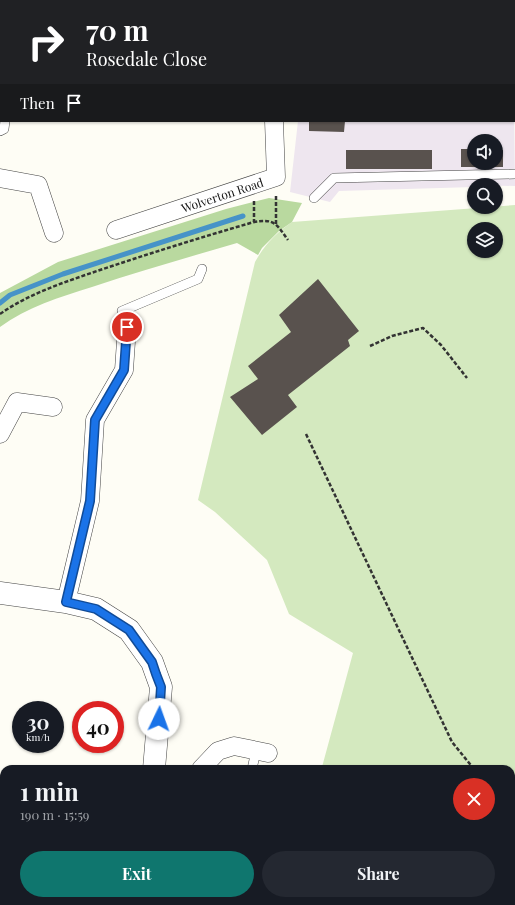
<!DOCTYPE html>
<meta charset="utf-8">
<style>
:root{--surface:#171b24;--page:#242831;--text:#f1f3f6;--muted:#9ea1a6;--accent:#0f766e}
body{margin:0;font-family:"Playfair Display",serif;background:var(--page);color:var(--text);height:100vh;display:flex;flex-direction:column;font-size:15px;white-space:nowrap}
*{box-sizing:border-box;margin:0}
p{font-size:13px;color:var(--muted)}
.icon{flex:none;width:22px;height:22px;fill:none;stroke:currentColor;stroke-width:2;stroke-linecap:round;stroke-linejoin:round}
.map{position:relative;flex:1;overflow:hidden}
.drawer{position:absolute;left:0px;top:765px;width:515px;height:140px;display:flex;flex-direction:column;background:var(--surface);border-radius:12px 12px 0 0;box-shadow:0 1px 3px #0004}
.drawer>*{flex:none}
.banner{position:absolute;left:0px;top:0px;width:515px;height:122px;box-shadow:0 1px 3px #0004;background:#202124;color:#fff;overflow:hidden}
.controls{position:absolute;left:467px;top:134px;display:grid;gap:8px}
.controls a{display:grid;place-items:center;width:36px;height:36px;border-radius:50%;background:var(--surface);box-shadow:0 1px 3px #0004;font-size:20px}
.speed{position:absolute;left:12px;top:701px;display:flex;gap:8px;font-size:20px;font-weight:700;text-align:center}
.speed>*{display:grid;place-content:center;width:52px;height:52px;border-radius:50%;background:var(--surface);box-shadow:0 1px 3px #0004;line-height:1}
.speed small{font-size:10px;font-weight:400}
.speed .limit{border:6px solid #d22;background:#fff;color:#111}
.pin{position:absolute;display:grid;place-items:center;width:34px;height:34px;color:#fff;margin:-17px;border:2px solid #fff;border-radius:50%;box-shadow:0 1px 4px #0007}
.me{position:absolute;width:44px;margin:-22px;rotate:3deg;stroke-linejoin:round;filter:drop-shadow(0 0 3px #0008)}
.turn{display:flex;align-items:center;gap:14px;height:84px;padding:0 20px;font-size:18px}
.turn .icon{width:52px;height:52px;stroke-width:2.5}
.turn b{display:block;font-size:28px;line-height:34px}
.then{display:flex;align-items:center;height:38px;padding:0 20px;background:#0003;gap:8px;font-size:15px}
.round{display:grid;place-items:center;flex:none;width:42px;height:42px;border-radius:21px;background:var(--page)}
.summary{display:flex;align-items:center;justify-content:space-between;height:68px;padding:0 20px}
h1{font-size:24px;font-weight:700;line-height:30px}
.action{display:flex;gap:8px;margin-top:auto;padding:8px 20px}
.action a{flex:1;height:46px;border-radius:24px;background:var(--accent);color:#fff;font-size:16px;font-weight:700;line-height:46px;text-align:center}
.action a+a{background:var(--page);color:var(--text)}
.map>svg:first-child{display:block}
.industrial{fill:#eee6ef;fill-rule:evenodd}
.green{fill:#d4e9bf;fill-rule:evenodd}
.forest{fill:#b9d99f}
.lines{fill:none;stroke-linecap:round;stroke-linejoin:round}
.stream{stroke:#4693c8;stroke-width:5}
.building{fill:#59524e}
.service-casing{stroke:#444;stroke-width:10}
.minor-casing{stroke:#444;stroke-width:19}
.tertiary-casing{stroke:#444;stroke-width:23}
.path{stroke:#333;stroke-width:2.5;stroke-dasharray:4 2;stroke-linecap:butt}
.service{stroke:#fff;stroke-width:9}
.minor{stroke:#fff;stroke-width:18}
.tertiary{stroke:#fff;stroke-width:22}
.route-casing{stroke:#114b97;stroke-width:10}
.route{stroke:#1a73e8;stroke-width:7}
.labels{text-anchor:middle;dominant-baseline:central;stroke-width:4;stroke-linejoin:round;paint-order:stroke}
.street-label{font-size:12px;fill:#111;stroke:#fff}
</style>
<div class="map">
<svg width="515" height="905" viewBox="0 0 515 905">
<rect width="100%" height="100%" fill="#fefdf5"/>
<path class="industrial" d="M514,93L515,186L474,185V187L339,191L330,202L290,192L298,121H514ZM474,141H496V163H474Z"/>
<path class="green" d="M515,205V905H430V901H511V769H329L322,767L353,653L289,614L267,560L215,512L198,500L255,262C265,244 276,233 292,222ZM474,229H496V251H474Z"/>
<path class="forest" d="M269,198L302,203L292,222L279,231L262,248L258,255L237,243C189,257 140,271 92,287C60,297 27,307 0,327V293L58,262L226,209Z"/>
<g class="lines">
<polyline class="stream" points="0,303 10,295 63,274 243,216"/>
</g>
<g class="building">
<polygon points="309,121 345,121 344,132 309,131"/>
<polygon points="461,149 474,149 474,163 496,163 496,150 503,150 503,167 461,167"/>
<rect x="346" y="150" width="86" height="19"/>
<polygon points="318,279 359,331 348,340 350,346 288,395 297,407 262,435 230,397 258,379 248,366 291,332 279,315"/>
</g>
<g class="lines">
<defs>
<g id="service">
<polyline points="7,0 8,1"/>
<polyline points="0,131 4,129 5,121"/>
<polyline points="314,198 334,178 515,174"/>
<polyline points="127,327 122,311 198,279 202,269"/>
<polyline points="252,769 256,751"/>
</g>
<g id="minor">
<polyline points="317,1 327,0"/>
<polyline points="0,178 38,185 54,233"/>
<path id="s1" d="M116,230L276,177L274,121"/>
<polyline points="0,434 17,402 53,407"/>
<polyline points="66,602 90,501 95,420 124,370 127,327"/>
<polyline points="201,769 218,751 234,746 268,753"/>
<polyline points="0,828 4,829"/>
<polyline points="342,901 342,905"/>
</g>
<g id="tertiary">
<polyline points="0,593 66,602 96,609 129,630 152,662 161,687 154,769"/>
<polyline points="142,905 142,901"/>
</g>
</defs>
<use href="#service" class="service-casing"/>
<use href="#minor" class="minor-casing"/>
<use href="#tertiary" class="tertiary-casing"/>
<g class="path">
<polyline points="254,201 254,222"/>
<polyline points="276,224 276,194"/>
<path d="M0,314C30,293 65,282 100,270C151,253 202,237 254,222C275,218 277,225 288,240"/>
<polyline points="370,346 392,336 423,328 441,345 467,378"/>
<polyline points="306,434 452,742 474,769"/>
<polyline points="511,823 515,831"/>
</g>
<use href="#service" class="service"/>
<use href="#minor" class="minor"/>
<use href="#tertiary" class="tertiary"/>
</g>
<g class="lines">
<defs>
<polyline id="route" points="127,327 124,370 95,420 90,501 66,602 96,609 129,630 152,662 156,674 161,687 159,719"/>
</defs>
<use href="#route" class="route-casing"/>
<use href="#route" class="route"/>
</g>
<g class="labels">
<g class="street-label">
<text stroke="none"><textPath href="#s1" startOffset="112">Wolverton Road</textPath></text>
</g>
</g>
</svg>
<div class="controls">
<a><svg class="icon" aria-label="sound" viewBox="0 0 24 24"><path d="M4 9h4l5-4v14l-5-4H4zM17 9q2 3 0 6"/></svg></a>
<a><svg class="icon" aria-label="search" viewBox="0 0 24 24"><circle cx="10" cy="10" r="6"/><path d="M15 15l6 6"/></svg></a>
<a><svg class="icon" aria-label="layers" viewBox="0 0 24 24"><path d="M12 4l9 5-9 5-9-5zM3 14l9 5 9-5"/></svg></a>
</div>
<div class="speed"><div>30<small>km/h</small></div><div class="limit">40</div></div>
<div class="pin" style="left:127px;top:327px;background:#d93025"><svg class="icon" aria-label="arrive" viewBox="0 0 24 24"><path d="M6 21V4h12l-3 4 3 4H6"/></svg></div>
<svg class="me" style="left:159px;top:719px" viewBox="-20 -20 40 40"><circle r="19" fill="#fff"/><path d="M0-13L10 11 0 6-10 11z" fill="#1a73e8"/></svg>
<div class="banner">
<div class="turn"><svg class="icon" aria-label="right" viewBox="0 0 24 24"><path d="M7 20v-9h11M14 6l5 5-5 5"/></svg><div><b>70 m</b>Rosedale Close</div></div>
<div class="then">Then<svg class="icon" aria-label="arrive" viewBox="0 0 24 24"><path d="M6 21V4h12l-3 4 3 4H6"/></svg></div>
</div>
<section class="drawer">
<div class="summary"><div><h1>1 min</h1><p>190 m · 15:59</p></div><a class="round" style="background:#d93025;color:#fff"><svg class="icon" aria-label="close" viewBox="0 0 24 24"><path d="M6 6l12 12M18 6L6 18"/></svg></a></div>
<div class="action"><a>Exit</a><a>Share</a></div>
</section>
</div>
